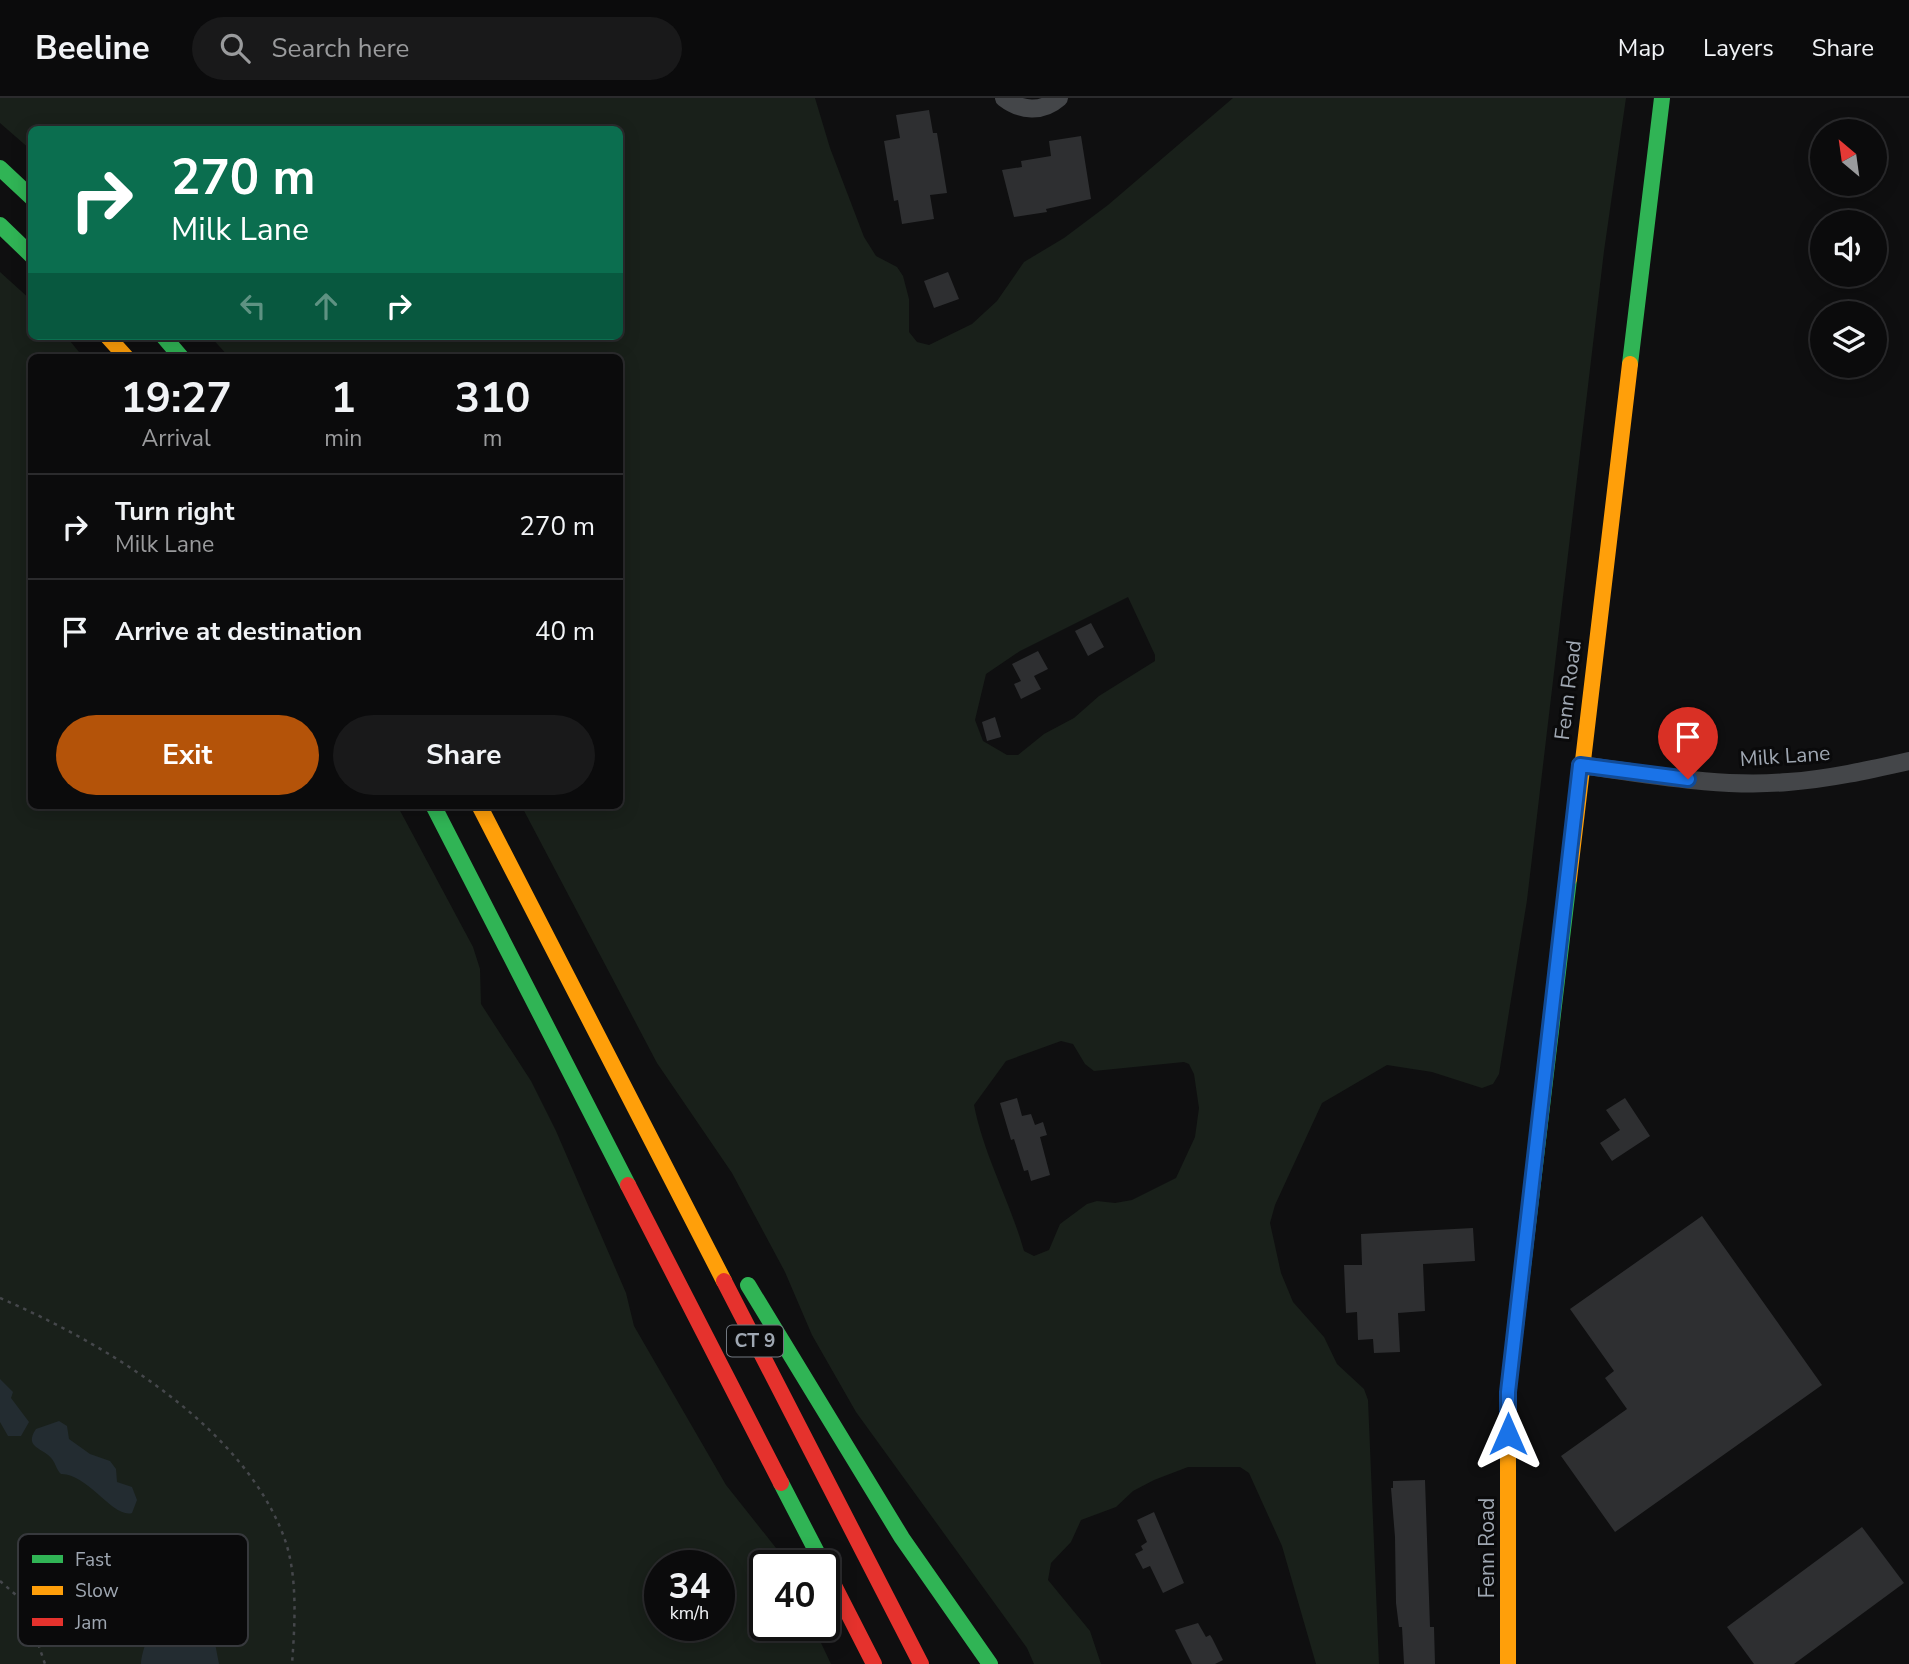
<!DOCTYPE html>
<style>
:root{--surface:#0b0b0c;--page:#19191a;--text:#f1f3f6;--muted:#9a9b9d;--line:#2b2b2d;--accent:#b45309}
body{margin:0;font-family:"Nunito Sans",sans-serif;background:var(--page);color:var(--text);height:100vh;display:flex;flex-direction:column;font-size:26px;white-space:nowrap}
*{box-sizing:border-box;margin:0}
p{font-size:23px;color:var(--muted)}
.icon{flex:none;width:38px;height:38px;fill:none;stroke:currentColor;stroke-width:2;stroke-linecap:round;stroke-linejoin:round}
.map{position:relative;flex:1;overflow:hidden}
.sheet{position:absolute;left:28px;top:256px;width:595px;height:455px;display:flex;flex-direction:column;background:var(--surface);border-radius:10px;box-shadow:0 4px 18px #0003,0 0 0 2px var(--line)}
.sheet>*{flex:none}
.top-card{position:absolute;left:28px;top:28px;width:595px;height:214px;border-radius:10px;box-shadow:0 4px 18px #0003,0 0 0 2px var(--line);background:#0b6e4f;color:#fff;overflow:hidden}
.needle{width:46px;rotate:331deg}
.controls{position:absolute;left:1810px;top:21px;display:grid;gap:14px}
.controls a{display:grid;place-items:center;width:77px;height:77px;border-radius:50%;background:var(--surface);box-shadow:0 4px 18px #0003,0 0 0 2px var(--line);font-size:35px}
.speed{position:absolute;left:644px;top:1452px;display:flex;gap:14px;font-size:35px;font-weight:700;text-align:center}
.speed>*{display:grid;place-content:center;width:91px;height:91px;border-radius:50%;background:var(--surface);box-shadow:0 4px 18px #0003,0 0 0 2px var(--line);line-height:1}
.speed small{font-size:18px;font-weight:400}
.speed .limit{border:4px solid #111;border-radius:10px;background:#fff;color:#111}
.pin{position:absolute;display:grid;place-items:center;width:60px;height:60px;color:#fff;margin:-72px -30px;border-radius:50% 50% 50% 0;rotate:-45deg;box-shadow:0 0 7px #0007}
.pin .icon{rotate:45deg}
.me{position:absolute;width:77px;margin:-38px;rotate:0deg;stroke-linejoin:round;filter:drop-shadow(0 0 5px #0008)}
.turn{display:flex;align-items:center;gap:24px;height:147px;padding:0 28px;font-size:32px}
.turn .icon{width:91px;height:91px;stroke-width:2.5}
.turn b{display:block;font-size:49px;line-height:60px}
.lanes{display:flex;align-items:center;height:66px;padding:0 28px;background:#0003;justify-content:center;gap:35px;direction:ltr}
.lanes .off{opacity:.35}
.eta{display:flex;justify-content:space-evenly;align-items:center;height:119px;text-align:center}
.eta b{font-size:42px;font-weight:700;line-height:49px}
.cta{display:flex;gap:14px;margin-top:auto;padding:14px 28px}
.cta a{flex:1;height:80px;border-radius:42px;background:var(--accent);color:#fff;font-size:28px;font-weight:700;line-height:80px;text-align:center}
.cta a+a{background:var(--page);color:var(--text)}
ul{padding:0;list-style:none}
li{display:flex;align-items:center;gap:21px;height:105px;padding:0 28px;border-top:2px solid var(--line)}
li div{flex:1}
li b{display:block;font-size:26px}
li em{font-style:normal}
header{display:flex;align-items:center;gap:42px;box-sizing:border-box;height:98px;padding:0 35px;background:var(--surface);border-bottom:2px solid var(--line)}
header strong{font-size:33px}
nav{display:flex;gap:38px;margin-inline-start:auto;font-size:24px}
.search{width:490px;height:63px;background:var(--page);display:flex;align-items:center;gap:18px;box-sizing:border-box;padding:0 24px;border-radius:38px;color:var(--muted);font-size:26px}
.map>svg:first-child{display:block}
.green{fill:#19201a;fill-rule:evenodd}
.water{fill:#232c31}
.building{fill:#2e2f31}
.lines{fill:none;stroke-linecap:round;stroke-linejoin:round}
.path{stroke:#45474b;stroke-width:2.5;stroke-dasharray:3.5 5;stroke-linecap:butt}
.street{stroke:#444649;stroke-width:18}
.fast{stroke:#30b455;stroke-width:16}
.slow{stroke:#ff9f0a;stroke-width:16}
.jam{stroke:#e5322d;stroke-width:16}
.route-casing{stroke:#114b97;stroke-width:18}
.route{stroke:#1a73e8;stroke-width:12}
.labels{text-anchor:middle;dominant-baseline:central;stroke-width:6;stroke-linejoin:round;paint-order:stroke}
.shield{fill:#0a0a0b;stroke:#727880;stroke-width:2}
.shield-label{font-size:19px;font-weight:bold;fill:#9fa7b2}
.street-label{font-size:21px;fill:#9fa7b2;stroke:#0a0a0b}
.key{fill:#0a0a0b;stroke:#37393d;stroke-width:2}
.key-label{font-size:19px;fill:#9fa7b2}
</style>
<header>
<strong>Beeline</strong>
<div class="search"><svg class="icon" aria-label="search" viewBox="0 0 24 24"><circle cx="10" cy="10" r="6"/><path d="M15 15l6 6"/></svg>Search here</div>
<nav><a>Map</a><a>Layers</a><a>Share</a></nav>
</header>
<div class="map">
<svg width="1909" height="1566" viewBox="0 0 1909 1566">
<rect width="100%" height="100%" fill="#0f0f10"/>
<g class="green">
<path d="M0,0H815L830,50L864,139L876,158L897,169L903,178L909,201V234L917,244L929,247L972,226L997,203L1024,164L1064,140L1108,107L1233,0H1626L1604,153L1527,802L1499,976L1493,986L1482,990L1432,974L1387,967L1322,1005L1275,1107L1270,1125L1281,1175L1293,1204L1324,1239L1337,1266L1364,1291L1368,1302L1379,1566H1316L1282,1448L1249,1375L1240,1369H1188L1154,1382L1133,1393L1116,1409L1081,1422L1071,1444L1051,1465L1048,1482L1090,1533L1101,1566H1034L1027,1550L856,1314L812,1237L785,1174L732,1075L657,965L521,707H620V259H229L210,238H620V32H32L31,52L0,25ZM1128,499L1155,557V563L1099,598L1074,620L1044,636L1018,657H1007L983,643L975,622L986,576L1020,553ZM1061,943L1073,946L1085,966L1094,973L1184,964L1189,966L1194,976L1199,1010L1195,1039L1176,1080L1132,1102L1115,1105L1097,1103L1087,1106L1060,1126L1049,1152L1034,1158L1024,1153C1010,1103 984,1058 974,1007L1006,963Z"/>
<path d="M0,174L31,202L32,238H66L83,259H32V707H397L473,849L480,871L481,906L531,983L556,1033L626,1195L634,1228L726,1387L776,1450L784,1468H765V1528H813L831,1566H0ZM660,1468H719V1528H660Z"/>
</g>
<g class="water">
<polygon points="0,1281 13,1294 11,1300 29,1324 21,1338 8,1338 0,1324"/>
<path d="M59,1323L67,1328L69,1341L90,1356L110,1363L116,1371L117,1384L132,1389L137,1402L132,1415C114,1421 87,1375 61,1376C56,1371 56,1366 52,1361C44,1350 23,1350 36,1331Z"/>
<path d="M151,1435C167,1440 171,1450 168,1466L178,1476L177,1492L189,1505L188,1517L201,1519L214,1540L219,1566H141C144,1533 175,1501 137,1480L132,1447L143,1436Z"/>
</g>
<g class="building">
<polygon points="929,12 933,35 937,35 947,95 930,97 934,121 902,126 898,102 894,103 884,43 900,40 896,17"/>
<polygon points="1081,38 1091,101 1046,111 1047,114 1014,119 1002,72 1022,69 1021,63 1051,58 1049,43"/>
<polygon points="948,174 959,201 934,210 924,183"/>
<polygon points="1091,525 1104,549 1088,558 1075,533"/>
<polygon points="1038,553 1048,571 1034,578 1041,591 1021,601 1014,586 1021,583 1012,566"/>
<polygon points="995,619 1001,639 987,643 982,624"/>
<polygon points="1017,1000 1022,1018 1031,1016 1035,1027 1043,1024 1047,1037 1040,1039 1050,1077 1031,1083 1028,1072 1024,1073 1014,1041 1011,1042 1000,1005"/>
<polygon points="1625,1000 1650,1038 1612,1063 1600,1045 1620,1032 1606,1012"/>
<polygon points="1702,1118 1822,1287 1615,1434 1561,1358 1627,1311 1605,1280 1614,1273 1570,1211"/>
<polygon points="1473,1130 1475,1163 1423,1166 1425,1213 1398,1215 1400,1254 1374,1255 1373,1241 1358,1242 1357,1214 1346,1215 1344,1167 1362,1167 1361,1136"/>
<polygon points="1425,1382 1430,1529 1434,1529 1435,1566 1404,1566 1402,1529 1399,1529 1396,1505 1395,1439 1391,1390 1393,1390 1393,1383"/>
<polygon points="1154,1414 1184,1485 1163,1495 1150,1468 1143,1471 1135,1456 1143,1452 1141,1448 1147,1444 1137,1422"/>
<polygon points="1862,1429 1904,1485 1794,1566 1754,1566 1727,1529"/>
<polygon points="1198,1525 1206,1539 1210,1537 1212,1540 1223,1562 1215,1566 1192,1566 1175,1532"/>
</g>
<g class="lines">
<g class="path">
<path d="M0,1200C104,1245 242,1327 284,1439C298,1477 295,1525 292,1566"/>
<polyline points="0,1483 24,1504 45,1566"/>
</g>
<g class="street">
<path d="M1004,0C1021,13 1042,15 1059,0"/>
<path d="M1580,667C1649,676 1718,690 1788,684C1829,681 1869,672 1909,663"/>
</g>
<g class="fast">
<polyline points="0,70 32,100"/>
<polyline points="0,127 32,158"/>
<polyline points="163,238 181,259"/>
<polyline points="1630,266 1662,0"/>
<polyline points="433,707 628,1087"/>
<polyline points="748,1187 902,1440 990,1566"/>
<polyline points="1512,1261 1569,781"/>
<polyline points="781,1385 824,1468"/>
</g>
<g class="slow">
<polyline points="107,238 126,259"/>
<polyline points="479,707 724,1183"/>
<polyline points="1569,781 1630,266"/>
<polyline points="1508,1566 1508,1294 1512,1261"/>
</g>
<g class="jam">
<polyline points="628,1087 781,1385"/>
<polyline points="724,1183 921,1566"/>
<polyline points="824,1468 874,1566"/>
</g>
</g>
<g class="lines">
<defs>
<polyline id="route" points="1508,1336 1508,1294 1580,667 1688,681"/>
</defs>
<use href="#route" class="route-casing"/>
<use href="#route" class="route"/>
</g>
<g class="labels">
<rect class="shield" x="727" y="1227.5" width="56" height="31" rx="5"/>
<g class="shield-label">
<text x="755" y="1243">CT 9</text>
</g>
<g class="street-label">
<text transform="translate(1568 592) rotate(-83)">Fenn Road</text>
<text transform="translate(1785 658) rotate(-4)">Milk Lane</text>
<text transform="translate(1487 1450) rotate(-90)">Fenn Road</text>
</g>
</g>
<rect x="18" y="1436" width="230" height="112" rx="10" class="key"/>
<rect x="32" y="1457" width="31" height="8" fill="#30b455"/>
<rect x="32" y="1488" width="31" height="9" fill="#ff9f0a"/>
<rect x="32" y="1520" width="31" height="8" fill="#e5322d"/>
<g class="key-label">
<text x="75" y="1468">Fast</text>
<text x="75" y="1499">Slow</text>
<text x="75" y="1531">Jam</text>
</g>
</svg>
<div class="controls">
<a><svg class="needle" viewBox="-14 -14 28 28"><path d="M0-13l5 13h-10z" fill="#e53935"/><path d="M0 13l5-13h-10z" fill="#9a9b9d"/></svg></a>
<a><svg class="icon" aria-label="sound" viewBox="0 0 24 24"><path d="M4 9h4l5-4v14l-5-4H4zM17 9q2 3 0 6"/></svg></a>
<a><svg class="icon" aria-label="layers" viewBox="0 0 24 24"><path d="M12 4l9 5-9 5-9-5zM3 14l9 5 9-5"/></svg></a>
</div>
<div class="speed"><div>34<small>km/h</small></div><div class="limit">40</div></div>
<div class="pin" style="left:1688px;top:681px;background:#d93025"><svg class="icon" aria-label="arrive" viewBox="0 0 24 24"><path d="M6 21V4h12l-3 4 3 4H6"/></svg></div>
<svg class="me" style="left:1508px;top:1336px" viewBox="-20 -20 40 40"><path d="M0-17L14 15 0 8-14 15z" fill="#1a73e8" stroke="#fff" stroke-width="4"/></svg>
<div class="top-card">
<div class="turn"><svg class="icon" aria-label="right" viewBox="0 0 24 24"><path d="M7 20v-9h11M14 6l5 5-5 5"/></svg><div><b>270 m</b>Milk Lane</div></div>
<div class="lanes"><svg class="icon off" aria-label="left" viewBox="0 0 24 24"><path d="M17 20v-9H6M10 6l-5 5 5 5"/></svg><svg class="icon off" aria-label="ahead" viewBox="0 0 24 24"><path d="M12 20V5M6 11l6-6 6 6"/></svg><svg class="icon" aria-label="right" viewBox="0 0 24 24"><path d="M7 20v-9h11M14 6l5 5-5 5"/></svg></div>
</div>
<section class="sheet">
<div class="eta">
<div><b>19:27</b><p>Arrival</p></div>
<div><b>1</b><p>min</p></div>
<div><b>310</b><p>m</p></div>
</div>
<ul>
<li><svg class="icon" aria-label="right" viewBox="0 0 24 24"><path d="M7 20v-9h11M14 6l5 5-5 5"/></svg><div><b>Turn right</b><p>Milk Lane</p></div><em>270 m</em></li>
<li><svg class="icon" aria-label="arrive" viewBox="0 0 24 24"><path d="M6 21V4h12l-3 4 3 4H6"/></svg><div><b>Arrive at destination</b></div><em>40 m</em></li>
</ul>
<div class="cta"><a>Exit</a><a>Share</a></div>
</section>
</div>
